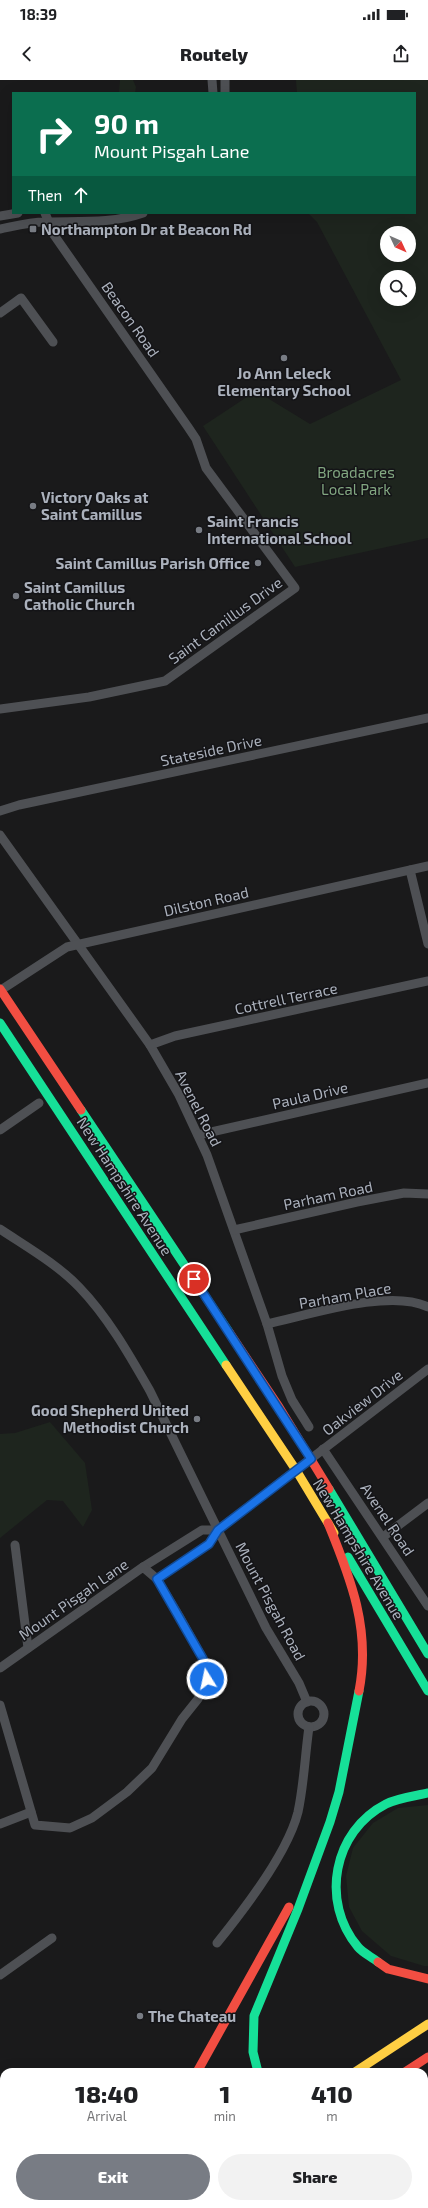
<!DOCTYPE html>
<style>
:root{--surface:#fff;--page:#f2f2f2;--text:#202124;--muted:#757577;--accent:#787c84}
body{margin:0;font-family:"Exo 2",sans-serif;background:var(--page);color:var(--text);height:100vh;display:flex;flex-direction:column;font-size:15px;white-space:nowrap}
*{box-sizing:border-box;margin:0}
p{font-size:13px;color:var(--muted)}
.icon{flex:none;width:22px;height:22px;fill:none;stroke:currentColor;stroke-width:2;stroke-linecap:round;stroke-linejoin:round}
.map{position:relative;flex:1;overflow:hidden}
.side{position:absolute;left:0px;top:1988px;width:428px;height:140px;display:flex;flex-direction:column;background:var(--surface);border-radius:12px 12px 0 0;box-shadow:0 4px 16px #0002}
.side>*{flex:none}
.banner{position:absolute;left:12px;top:12px;width:404px;height:122px;border-radius:0px;box-shadow:0 4px 16px #0002;background:#0b6e4f;color:#fff;overflow:hidden}
.needle{width:26px;rotate:134deg}
.fabs{position:absolute;left:380px;top:146px;display:grid;gap:8px}
.fabs a{display:grid;place-items:center;width:36px;height:36px;border-radius:50%;background:var(--surface);box-shadow:0 4px 16px #0002;font-size:20px}
.pin{position:absolute;display:grid;place-items:center;width:34px;height:34px;color:#fff;margin:-17px;border:2px solid #fff;border-radius:50%;box-shadow:0 1px 4px #0007}
.me{position:absolute;width:44px;margin:-22px;rotate:350deg;stroke-linejoin:round;filter:drop-shadow(0 0 3px #0008)}
.turn{display:flex;align-items:center;gap:14px;height:84px;padding:0 16px;font-size:18px}
.turn .icon{width:52px;height:52px;stroke-width:2.5}
.turn b{display:block;font-size:28px;line-height:34px}
.then{display:flex;align-items:center;height:38px;padding:0 16px;background:#0003;gap:8px;font-size:15px}
.eta{display:flex;justify-content:space-evenly;align-items:center;height:68px;text-align:center}
.eta b{font-size:24px;font-weight:800;line-height:28px}
.button{display:flex;gap:8px;margin-top:auto;padding:8px 16px}
.button a{flex:1;height:46px;border-radius:24px;background:var(--accent);color:#fff;font-size:16px;font-weight:800;line-height:46px;text-align:center}
.button a+a{background:var(--page);color:var(--text)}
.status{display:flex;justify-content:space-between;align-items:center;height:28px;padding:0 20px;background:var(--surface);direction:ltr}
.status svg{height:11px;fill:currentColor}
header{display:flex;justify-content:space-between;align-items:center;height:52px;padding:0 16px;background:var(--surface);font-size:18px;font-weight:800}
.map>svg:first-child{display:block}
.green{fill:#1e251e;fill-rule:evenodd}
.lines{fill:none;stroke-linecap:round;stroke-linejoin:round}
.street{stroke:#4e5054;stroke-width:9}
.fast{stroke:#16e098;stroke-width:9}
.slow{stroke:#ffcf43;stroke-width:9}
.jam{stroke:#f24e42;stroke-width:9}
.route-casing{stroke:#114b97;stroke-width:10}
.route{stroke:#1a73e8;stroke-width:7}
.poi-dot{fill:#787c84;stroke:#141417;stroke-width:1.5}
.labels{text-anchor:middle;dominant-baseline:central;stroke-width:3;stroke-linejoin:round;paint-order:stroke}
.poi-label{font-size:15px;font-weight:bold;fill:#abb1bc;stroke:#141417;text-anchor:start}
.street-label{font-size:15px;fill:#abb1bc;stroke:#141417}
.park-label{font-size:15px;fill:#82a781;stroke:#141417}
</style>
<div class="status"><b>18:39</b><svg viewBox="0 0 49 12"><path d="M0 12V9h3v3zM5 12V6h3v6zM10 12V3h3v9zM15 12V0h3v12zM26 1h20v11H26zM47 4h2v5h-2z"/></svg></div>
<header><svg class="icon" aria-label="back" viewBox="0 0 24 24"><path d="M15 5l-7 7 7 7"/></svg>Routely<svg class="icon" aria-label="share" viewBox="0 0 24 24"><path d="M12 15V3M7 8l5-5 5 5M5 13v7h14v-7"/></svg></header>
<div class="map">
<svg width="428" height="2128" viewBox="0 0 428 2128">
<rect width="100%" height="100%" fill="#1a1a1b"/>
<g class="green">
<polygon points="120,0 133,0 136,7 135,13 119,13"/>
<path d="M296,0H428V458L295,487L203,346L256,311L310,344L401,300L317,142L308,133H415V13H297ZM387,153H409V175H387ZM387,197H409V219H387Z"/>
<polygon points="50,1342 85,1383 92,1430 83,1447 63,1421 47,1420 0,1458 0,1354 15,1353"/>
<polygon points="428,1725 428,1886 424,1886 391,1876 362,1851 349,1827 346,1796 353,1768 373,1743 398,1728"/>
</g>
<g class="lines">
<g class="street">
<polyline points="212,0 213,13"/>
<polyline points="225,0 225,13"/>
<polyline points="0,136 18,133"/>
<path d="M0,149C15,146 30,142 45,142C78,141 112,144 143,133"/>
<polyline points="0,233 21,218 53,262"/>
<polyline points="0,629 89,617 165,601 295,508 206,388 196,359 188,347 54,155 45,133"/>
<polyline points="0,731 19,725 428,638"/>
<polyline points="0,755 150,965 179,1015 207,1075 267,1244 282,1296 292,1320 309,1347"/>
<polyline points="410,790 428,864"/>
<polyline points="1,910 67,867 428,786"/>
<polyline points="150,965 175,956 428,901"/>
<polyline points="0,1050 39,1023"/>
<polyline points="198,1055 428,1003"/>
<path d="M0,1149C27,1167 57,1184 79,1207C108,1237 130,1276 150,1311L266,1548L299,1603L307,1622"/>
<polyline points="234,1150 357,1122 404,1113 428,1114"/>
<path d="M267,1244C309,1235 390,1208 428,1227"/>
<polyline points="323,1369 428,1526"/>
<polyline points="383,1457 428,1423"/>
<polyline points="15,1465 28,1568"/>
<polyline points="143,1487 202,1450 218,1450"/>
<polyline points="157,1499 209,1464 218,1450 428,1289"/>
<polyline points="0,1588 143,1487 157,1499 179,1536 203,1579 207,1599 198,1619 182,1639 152,1688 127,1712 92,1738 70,1748 35,1745 0,1625"/>
<circle cx="311" cy="1634" r="13"/>
<polyline points="0,1744 31,1732"/>
<path d="M217,1863C243,1831 288,1772 298,1732C304,1704 305,1675 309,1647"/>
<polyline points="0,1895 52,1858"/>
<polyline points="0,2111 4,2113"/>
</g>
<g class="fast">
<polyline points="0,943 226,1285"/>
<polyline points="81,1030 229,1252"/>
<polyline points="329,1409 428,1574"/>
<polyline points="348,1477 428,1611"/>
<path d="M378,1882C372,1877 363,1873 358,1867C320,1822 333,1751 386,1724C398,1718 415,1716 428,1713"/>
<polyline points="258,1992 253,1972 254,1936 298,1829 330,1742 339,1712 359,1611"/>
<polyline points="121,2128 123,2124"/>
<polyline points="179,2128 184,2124"/>
</g>
<g class="slow">
<polyline points="226,1285 296,1390 334,1453"/>
<polyline points="355,1992 428,1944"/>
<polyline points="424,2045 428,2042"/>
<polyline points="223,2128 228,2124"/>
<polyline points="291,2128 301,2124"/>
</g>
<g class="jam">
<polyline points="0,909 81,1030"/>
<polyline points="229,1252 279,1327 329,1409"/>
<path d="M328,1443C351,1499 371,1550 359,1611"/>
<polyline points="378,1882 388,1889 428,1899"/>
<polyline points="197,1992 289,1827"/>
<polyline points="405,1992 428,1977"/>
<polyline points="424,2072 428,2070"/>
</g>
</g>
<g class="lines">
<defs>
<polyline id="route" points="194,1199 311,1379 218,1450 209,1464 157,1499 203,1579 207,1599"/>
</defs>
<use href="#route" class="route-casing"/>
<use href="#route" class="route"/>
</g>
<g class="poi-dot">
<rect x="29" y="145" width="8" height="8" rx="2"/>
<circle cx="284" cy="278" r="4"/>
<circle cx="33" cy="426" r="4"/>
<circle cx="199" cy="450" r="4"/>
<circle cx="258" cy="483" r="4"/>
<circle cx="16" cy="516" r="4"/>
<circle cx="197" cy="1339" r="4"/>
<circle cx="140" cy="1936" r="4"/>
</g>
<g class="labels">
<g class="poi-label">
<text x="41" y="149">Northampton Dr at Beacon Rd</text>
<text x="284" y="293" text-anchor="middle">Jo Ann Leleck<tspan x="284" dy="17">Elementary School</tspan></text>
<text x="41" y="417">Victory Oaks at<tspan x="41" dy="17">Saint Camillus</tspan></text>
<text x="207" y="441">Saint Francis<tspan x="207" dy="17">International School</tspan></text>
<text x="250" y="483" text-anchor="end">Saint Camillus Parish Office</text>
<text x="24" y="507">Saint Camillus<tspan x="24" dy="17">Catholic Church</tspan></text>
<text x="189" y="1330" text-anchor="end">Good Shepherd United<tspan x="189" dy="17">Methodist Church</tspan></text>
<text x="148" y="1936">The Chateau</text>
</g>
<g class="street-label">
<text transform="translate(131 239) rotate(55)">Beacon Road</text>
<text transform="translate(225 540) rotate(-36)">Saint Camillus Drive</text>
<text transform="translate(211 670) rotate(-12)">Stateside Drive</text>
<text transform="translate(206 821) rotate(-13)">Dilston Road</text>
<text transform="translate(286 918) rotate(-12)">Cottrell Terrace</text>
<text transform="translate(310 1015) rotate(-13)">Paula Drive</text>
<text transform="translate(199 1028) rotate(63)">Avenel Road</text>
<text transform="translate(125 1106) rotate(57)">New Hampshire Avenue</text>
<text transform="translate(328 1115) rotate(-12)">Parham Road</text>
<text transform="translate(345 1215) rotate(-10)">Parham Place</text>
<text transform="translate(362 1322) rotate(-38)">Oakview Drive</text>
<text transform="translate(388 1439) rotate(56)">Avenel Road</text>
<text transform="translate(359 1469) rotate(59)">New Hampshire Avenue</text>
<text transform="translate(73 1519) rotate(-35)">Mount Pisgah Lane</text>
<text transform="translate(271 1521) rotate(62)">Mount Pisgah Road</text>
</g>
<g class="park-label">
<text x="356" y="392">Broadacres<tspan x="356" dy="17">Local Park</tspan></text>
</g>
</g>
</svg>
<div class="fabs">
<a><svg class="needle" viewBox="-14 -14 28 28"><path d="M0-13l5 13h-10z" fill="#e53935"/><path d="M0 13l5-13h-10z" fill="#757577"/></svg></a>
<a><svg class="icon" aria-label="search" viewBox="0 0 24 24"><circle cx="10" cy="10" r="6"/><path d="M15 15l6 6"/></svg></a>
</div>
<div class="pin" style="left:194px;top:1199px;background:#d93025"><svg class="icon" aria-label="arrive" viewBox="0 0 24 24"><path d="M6 21V4h12l-3 4 3 4H6"/></svg></div>
<svg class="me" style="left:207px;top:1599px" viewBox="-20 -20 40 40"><circle r="17" fill="#1a73e8" stroke="#fff" stroke-width="3"/><path d="M0-11L8 9 0 5-8 9z" fill="#fff"/></svg>
<div class="banner">
<div class="turn"><svg class="icon" aria-label="right" viewBox="0 0 24 24"><path d="M7 20v-9h11M14 6l5 5-5 5"/></svg><div><b>90 m</b>Mount Pisgah Lane</div></div>
<div class="then">Then<svg class="icon" aria-label="ahead" viewBox="0 0 24 24"><path d="M12 20V5M6 11l6-6 6 6"/></svg></div>
</div>
<section class="side">
<div class="eta">
<div><b>18:40</b><p>Arrival</p></div>
<div><b>1</b><p>min</p></div>
<div><b>410</b><p>m</p></div>
</div>
<div class="button"><a>Exit</a><a>Share</a></div>
</section>
</div>
